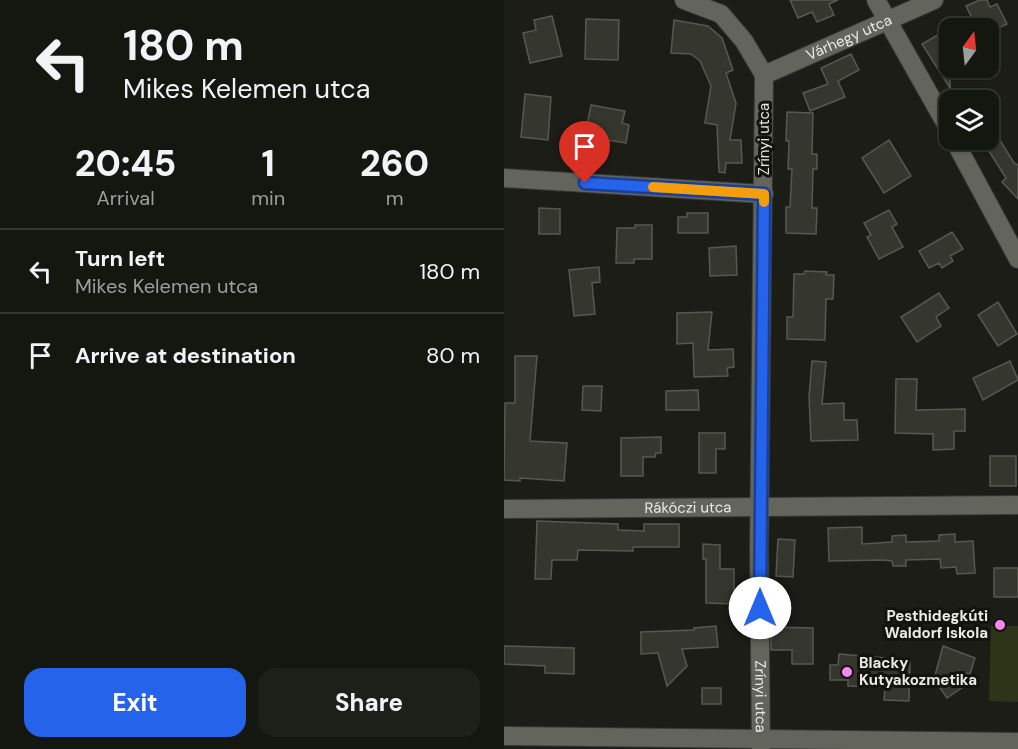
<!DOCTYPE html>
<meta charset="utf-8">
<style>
:root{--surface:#141610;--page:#1d1f19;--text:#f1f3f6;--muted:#9d9f9f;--line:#333530;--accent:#2563eb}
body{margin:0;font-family:"DM Sans",sans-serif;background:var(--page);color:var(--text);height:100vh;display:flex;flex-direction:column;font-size:22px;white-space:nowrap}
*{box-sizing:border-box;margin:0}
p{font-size:20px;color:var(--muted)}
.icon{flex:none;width:33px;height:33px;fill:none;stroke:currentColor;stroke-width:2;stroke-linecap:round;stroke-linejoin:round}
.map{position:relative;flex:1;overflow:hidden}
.sheet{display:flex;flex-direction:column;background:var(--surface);width:504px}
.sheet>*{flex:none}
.guide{background:#141610;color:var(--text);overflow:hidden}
.needle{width:39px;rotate:15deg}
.tools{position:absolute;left:435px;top:18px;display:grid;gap:12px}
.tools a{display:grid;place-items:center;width:60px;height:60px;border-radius:12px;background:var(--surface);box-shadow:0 2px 4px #0004,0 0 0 2px var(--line);font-size:30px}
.pin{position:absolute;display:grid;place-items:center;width:51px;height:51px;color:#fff;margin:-62px -26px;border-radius:50% 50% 50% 0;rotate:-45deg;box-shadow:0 0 6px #0007}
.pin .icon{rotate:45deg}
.me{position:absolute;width:66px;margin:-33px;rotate:0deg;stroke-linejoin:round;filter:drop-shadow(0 0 4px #0008)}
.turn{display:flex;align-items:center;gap:21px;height:126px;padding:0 24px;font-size:27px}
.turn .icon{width:78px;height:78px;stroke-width:2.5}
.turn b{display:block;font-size:42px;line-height:51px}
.eta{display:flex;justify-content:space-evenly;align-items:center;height:102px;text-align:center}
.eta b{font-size:36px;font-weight:800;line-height:42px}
.primary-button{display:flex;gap:12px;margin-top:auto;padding:12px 24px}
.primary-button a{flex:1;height:69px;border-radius:18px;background:var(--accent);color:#fff;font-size:24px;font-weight:800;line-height:69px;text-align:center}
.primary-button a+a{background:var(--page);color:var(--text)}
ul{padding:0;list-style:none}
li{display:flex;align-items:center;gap:18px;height:84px;padding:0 24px;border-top:2px solid var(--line)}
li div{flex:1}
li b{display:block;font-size:22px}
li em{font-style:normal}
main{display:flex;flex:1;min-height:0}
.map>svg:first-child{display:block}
.green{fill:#2e3417}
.building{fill:#35372f;stroke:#575950;stroke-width:1.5}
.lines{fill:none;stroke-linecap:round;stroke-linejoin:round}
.street-casing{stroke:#383935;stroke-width:20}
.street{stroke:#63655c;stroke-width:18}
.route-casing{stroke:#184099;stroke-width:15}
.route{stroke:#2563eb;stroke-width:10}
.slow{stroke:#f59e0b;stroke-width:10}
.poi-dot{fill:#f489f0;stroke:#12140d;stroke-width:2}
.labels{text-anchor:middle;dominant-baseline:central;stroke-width:6;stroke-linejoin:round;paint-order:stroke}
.street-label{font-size:15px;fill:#eaebe6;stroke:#12140d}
.poi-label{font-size:15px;font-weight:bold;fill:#eaebe6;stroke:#12140d;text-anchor:end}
</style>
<main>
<section class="sheet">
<div class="guide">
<div class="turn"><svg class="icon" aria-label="left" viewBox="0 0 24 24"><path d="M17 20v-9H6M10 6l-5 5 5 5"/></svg><div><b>180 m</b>Mikes Kelemen utca</div></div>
</div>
<div class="eta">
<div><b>20:45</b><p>Arrival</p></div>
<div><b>1</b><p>min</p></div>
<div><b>260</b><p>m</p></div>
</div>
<ul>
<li><svg class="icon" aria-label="left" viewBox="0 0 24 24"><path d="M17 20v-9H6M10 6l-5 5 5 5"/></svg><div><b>Turn left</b><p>Mikes Kelemen utca</p></div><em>180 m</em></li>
<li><svg class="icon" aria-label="arrive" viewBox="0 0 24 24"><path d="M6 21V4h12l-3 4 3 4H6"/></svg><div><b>Arrive at destination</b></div><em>80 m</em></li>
</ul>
<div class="primary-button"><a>Exit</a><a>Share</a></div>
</section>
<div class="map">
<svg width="514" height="749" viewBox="0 0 514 749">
<rect width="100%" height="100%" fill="#1b1d16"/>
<polygon class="green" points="487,626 514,626 514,702 485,701"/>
<g class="building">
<polygon points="286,0 334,0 325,4 330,15 313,22 308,12 294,18"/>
<polygon points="476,0 483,0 486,7 493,4 503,24 484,33 484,28 473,28 462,6"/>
<polygon points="48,16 58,56 26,63 19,33 32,30 30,20"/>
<polygon points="82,19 115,20 114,60 81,59"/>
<polygon points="170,20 204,26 218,38 229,70 222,73 232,103 226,140 237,140 238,163 222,163 221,173 215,172 213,125 201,123 207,86 196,61 187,54 167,53"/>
<polygon points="446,28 446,68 465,68 446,79 446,88 418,44"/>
<polygon points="347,54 355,70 334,81 341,97 306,111 299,93 324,84 317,68"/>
<polygon points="21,94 47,97 44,140 17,137"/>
<polygon points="87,105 121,111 118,123 125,125 122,143 103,140 103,145 87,142 90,126 83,125"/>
<polygon points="283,112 309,113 308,154 313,154 313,169 309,169 308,208 313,208 312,234 282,233 282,207 286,207 288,169 284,169 285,141 282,141"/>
<polygon points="484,121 510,163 514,165 514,199 498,182 502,178 478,140 484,140"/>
<polygon points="385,140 407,176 380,193 358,158"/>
<polygon points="35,208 56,209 56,234 35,234"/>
<polygon points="385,210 393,224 388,227 399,247 375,259 363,237 367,235 360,223"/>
<polygon points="183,213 204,213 204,233 174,233 174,217 183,217"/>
<polygon points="131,225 148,225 148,259 130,259 130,263 112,263 113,228 131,228"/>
<polygon points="448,232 459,249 446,256 449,261 438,268 435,263 425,268 415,251"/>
<polygon points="232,246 233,275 206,276 205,248"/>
<polygon points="95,267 96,282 88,283 91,314 70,316 65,270"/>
<polygon points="301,271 323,272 322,275 330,275 329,299 322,299 321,340 283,339 283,317 289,317 290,274 300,274"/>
<polygon points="435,293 445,308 432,317 437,326 413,342 397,317"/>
<polygon points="494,302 513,334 494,346 474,315"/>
<polygon points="208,312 204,350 229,349 230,367 223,368 224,376 190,377 189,343 173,344 173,313"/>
<polygon points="11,356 33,356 26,441 63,443 60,481 16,478 16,481 0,480 1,403 11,403"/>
<polygon points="308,361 322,362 318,404 340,403 340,420 353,420 354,440 307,441 305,397"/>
<polygon points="506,361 514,380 479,400 469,378"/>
<polygon points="392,379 413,379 412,410 461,409 461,431 450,431 450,449 429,450 429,434 391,433"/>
<polygon points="79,386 98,386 97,411 78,410"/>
<polygon points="194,390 195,410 162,410 162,391"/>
<polygon points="195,433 221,433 221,449 212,449 212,473 195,473"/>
<polygon points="157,437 157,453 152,453 151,457 139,457 139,476 117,476 117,438"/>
<rect x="486" y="456" width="26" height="30"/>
<polygon points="33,521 114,524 114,530 140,531 140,524 175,524 175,547 129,547 129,551 74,550 73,560 48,560 47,579 31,579"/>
<polygon points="358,527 358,544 388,542 388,536 402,535 402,542 435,541 435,535 451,534 451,542 469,541 471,573 453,574 452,567 437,568 436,559 402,560 402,566 389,566 388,561 379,560 325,561 324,528"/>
<polygon points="274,539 291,540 289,577 272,576"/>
<polygon points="199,544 216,545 216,569 230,569 230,604 202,603 202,559 199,559"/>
<rect x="490" y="568" width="24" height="29"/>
<polygon points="212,626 214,647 178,649 183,666 163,686 154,653 137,654 137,632 190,630 190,628"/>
<polygon points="267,627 309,628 309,664 288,664 288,650 267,650"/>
<polygon points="0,646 70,648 70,674 41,673 41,666 0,664"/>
<polygon points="439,646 471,658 466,674 455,671 459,687 443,698 430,679"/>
<polygon points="335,654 406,660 405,701 380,700 381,687 344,686 344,680 326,680 326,665 334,665"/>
<rect x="198" y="688" width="19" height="16"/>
</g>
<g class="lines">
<defs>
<g id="street">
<path id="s1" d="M180,0L217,14L240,41L260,75L255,548L257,749"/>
<polyline points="372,0 446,131"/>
<path id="s2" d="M260,75L430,0"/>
<polyline points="450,140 514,259"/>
<polyline points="0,178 260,194"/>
<path id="s3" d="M0,509L514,505"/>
<polyline points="0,736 514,742"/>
</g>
</defs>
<use href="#street" class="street-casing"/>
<use href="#street" class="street"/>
</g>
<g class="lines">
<defs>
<polyline id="route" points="81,183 260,194 256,608"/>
</defs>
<use href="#route" class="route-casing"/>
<use href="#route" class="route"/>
<polyline class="slow" points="149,187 260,194 260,202"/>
</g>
<g class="poi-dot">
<circle cx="496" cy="625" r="6"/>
<circle cx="343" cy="672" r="6"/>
</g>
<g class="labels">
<g class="street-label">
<text stroke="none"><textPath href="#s2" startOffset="93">Várhegy utca</textPath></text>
<text transform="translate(260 139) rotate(-90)">Zrínyi utca</text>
<text stroke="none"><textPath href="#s3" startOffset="184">Rákóczi utca</textPath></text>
<text stroke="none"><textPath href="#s1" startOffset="736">Zrínyi utca</textPath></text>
</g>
<g class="poi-label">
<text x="484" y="616">Pesthidegkúti<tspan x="484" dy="17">Waldorf Iskola</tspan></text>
<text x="355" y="663" text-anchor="start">Blacky<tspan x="355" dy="17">Kutyakozmetika</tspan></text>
</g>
</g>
</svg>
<div class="tools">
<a><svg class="needle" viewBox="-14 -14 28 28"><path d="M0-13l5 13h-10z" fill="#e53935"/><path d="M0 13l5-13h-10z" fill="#9d9f9f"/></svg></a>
<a><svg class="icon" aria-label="layers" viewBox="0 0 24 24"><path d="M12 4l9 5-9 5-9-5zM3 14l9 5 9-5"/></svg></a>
</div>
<div class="pin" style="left:81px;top:183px;background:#d93025"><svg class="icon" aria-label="arrive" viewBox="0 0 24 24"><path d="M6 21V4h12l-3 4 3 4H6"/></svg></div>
<svg class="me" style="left:256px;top:608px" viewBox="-20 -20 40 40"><circle r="19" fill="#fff"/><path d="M0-13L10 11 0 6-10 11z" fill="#2563eb"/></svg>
</div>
</main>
